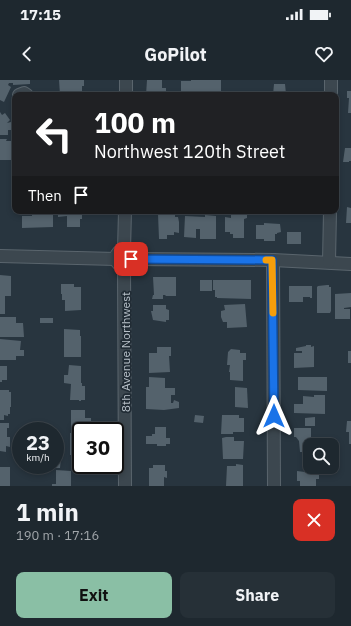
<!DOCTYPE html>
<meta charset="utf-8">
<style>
:root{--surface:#1e282f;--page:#263037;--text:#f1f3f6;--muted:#a1a6aa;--line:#3c444b;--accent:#8abfa5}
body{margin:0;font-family:"IBM Plex Sans",sans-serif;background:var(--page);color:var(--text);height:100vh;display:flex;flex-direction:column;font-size:15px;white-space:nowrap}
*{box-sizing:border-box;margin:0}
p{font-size:13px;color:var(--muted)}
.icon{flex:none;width:22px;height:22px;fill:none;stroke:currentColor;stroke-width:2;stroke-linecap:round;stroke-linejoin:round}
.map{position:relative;height:406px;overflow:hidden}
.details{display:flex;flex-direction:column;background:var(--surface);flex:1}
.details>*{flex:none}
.hud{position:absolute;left:12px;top:12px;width:327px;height:122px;border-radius:8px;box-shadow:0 2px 6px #0003,0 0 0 1px var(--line);background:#202124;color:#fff;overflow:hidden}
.tools{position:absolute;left:303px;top:358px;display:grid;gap:8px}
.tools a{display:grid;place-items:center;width:36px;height:36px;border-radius:8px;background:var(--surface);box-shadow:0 2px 6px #0003,0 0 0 1px var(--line);font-size:20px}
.speed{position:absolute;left:12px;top:342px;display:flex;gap:8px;font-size:20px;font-weight:700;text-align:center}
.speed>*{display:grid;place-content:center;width:52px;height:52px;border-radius:50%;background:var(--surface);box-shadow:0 2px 6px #0003,0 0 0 1px var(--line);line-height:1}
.speed small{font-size:10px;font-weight:400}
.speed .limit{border:2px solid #111;border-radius:6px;background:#fff;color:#111}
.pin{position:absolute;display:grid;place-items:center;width:34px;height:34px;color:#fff;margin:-17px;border-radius:8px;box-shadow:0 2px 6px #0006}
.me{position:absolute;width:44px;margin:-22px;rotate:0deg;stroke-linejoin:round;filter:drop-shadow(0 0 3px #0008)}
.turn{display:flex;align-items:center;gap:14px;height:84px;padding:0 16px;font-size:18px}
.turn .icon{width:52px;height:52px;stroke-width:2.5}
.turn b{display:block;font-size:28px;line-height:34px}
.then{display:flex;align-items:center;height:38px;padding:0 16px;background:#0003;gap:8px;font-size:15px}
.round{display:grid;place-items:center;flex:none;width:42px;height:42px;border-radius:8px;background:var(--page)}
.summary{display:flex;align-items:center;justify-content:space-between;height:68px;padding:0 16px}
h1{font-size:24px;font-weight:700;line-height:30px}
.cta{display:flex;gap:8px;margin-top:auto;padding:8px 16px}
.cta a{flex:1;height:46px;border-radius:8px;background:var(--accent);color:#111;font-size:16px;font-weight:700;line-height:46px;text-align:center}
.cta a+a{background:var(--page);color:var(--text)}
.status{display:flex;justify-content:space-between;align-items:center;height:28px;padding:0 20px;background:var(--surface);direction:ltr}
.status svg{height:11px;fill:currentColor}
header{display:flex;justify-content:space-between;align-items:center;height:52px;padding:0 16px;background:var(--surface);font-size:18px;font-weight:700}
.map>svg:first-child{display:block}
.building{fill:#54626c}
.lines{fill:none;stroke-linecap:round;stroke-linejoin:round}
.minor-casing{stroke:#5a656d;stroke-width:14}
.minor{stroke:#3c474f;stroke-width:12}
.route-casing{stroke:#114b97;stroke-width:10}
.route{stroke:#1a73e8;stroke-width:7}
.slow{stroke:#f59e0b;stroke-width:7}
.labels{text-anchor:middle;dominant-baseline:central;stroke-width:3.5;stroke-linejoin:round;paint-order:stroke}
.street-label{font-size:12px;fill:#b9c2ca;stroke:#212c35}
</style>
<div class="status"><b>17:15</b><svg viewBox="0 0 49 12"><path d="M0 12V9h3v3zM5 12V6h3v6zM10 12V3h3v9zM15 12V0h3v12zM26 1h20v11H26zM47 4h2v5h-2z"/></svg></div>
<header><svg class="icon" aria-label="back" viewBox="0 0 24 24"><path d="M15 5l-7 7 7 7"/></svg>GoPilot<svg class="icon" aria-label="heart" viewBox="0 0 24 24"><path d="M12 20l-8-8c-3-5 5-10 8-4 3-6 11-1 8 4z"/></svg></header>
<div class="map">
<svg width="351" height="406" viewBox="0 0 351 406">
<rect width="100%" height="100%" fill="#28353f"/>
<g class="building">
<polygon points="0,0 30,0 30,4 13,5 13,3 9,3 8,5 11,7 4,22 0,20"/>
<polygon points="59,0 84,0 84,6 82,6 82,15 60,15"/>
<polygon points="147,0 162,0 162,8 166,8 166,15 146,15"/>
<polygon points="191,0 221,0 221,12 213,12 213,14 181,14 181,1 191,1"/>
<polygon points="274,4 285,4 286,14 289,14 289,15 273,15"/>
<polygon points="347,11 351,11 351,33 348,33 349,18 347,18"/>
<polygon points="0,32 2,35 5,33 10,40 7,43 15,41 15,54 12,54 11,50 8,50 8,55 0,55"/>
<polygon points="0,59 7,59 6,61 15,61 15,80 0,80"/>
<polygon points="345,68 351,68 351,81 349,81 349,82 343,82"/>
<polygon points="347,127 351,128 351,143 346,143"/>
<polygon points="32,131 53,131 53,147 22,148 22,136 32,136"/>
<polygon points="58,131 82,131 82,139 80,139 80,147 67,147 67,136 58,137"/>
<polygon points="237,131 247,131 247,138 244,139 244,158 233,158 233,154 230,154 230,152 225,152 225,137 231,138 231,135 236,135"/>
<polygon points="158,134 175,134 175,137 178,137 179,142 179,153 174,152 174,155 167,155 167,159 159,159"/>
<polygon points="205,135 216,136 216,159 200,159 200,149 196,149 196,158 184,157 185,136 205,137"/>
<polygon points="264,143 280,144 281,152 277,153 277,154 275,154 275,161 264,161 264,159 256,159 256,145 264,145"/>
<rect x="287" y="152" width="14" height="12"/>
<polygon points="0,195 11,196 11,216 5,216 5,234 0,234"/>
<polygon points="153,197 176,197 176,216 166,216 165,215 163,215 163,219 152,219 153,215 154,215"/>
<rect x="200" y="200" width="12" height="11"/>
<polygon points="213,200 251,200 251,219 217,218 217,217 215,217 215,210 213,210"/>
<polygon points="61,204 74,204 74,207 81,207 81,230 65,231 65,220 62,220 62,214 61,214"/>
<polygon points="327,205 329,205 329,207 331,207 331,231 330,233 317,233 317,207 318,206"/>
<polygon points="289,206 312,206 312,218 310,218 310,217 303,217 303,222 289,222"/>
<polygon points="351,213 351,227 344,228 344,229 350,229 350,239 335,239 335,214"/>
<polygon points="245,224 247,247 227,248 227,242 223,242 221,237 221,231 225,230 224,225"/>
<polygon points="153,225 166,225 166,229 169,230 169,240 166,240 166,242 153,240 151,231 153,231"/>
<polygon points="0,237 16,237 16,243 23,243 24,257 0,257"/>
<rect x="40" y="238" width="13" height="5"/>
<polygon points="64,249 80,250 80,256 81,256 81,277 64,277"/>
<polygon points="0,259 21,261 20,270 24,270 24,276 16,276 16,280 0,280"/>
<polygon points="306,265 311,265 311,267 314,266 314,287 294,288 294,273 302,273 302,271 296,271 296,268 306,266"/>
<polygon points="157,267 171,267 171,276 169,276 170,292 149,293 149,273 157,273"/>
<polygon points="231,269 240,270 240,273 246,273 246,280 243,280 243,301 230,300 230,292 229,292 230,285 227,285 228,272"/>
<rect x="348" y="271" width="3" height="12"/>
<polygon points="69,285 81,286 81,303 82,303 82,306 85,306 85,320 81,320 81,321 79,321 79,320 70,320 71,304 64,303 64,295 68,295"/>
<polygon points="0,286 7,286 7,300 2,300 2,302 0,302"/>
<polygon points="149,297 165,298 165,308 175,308 175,315 171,315 171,323 173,323 174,320 179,322 179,328 164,330 146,329 146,307 149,307"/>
<polygon points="298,297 327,297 327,311 298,310"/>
<polygon points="235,307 247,308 248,328 235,327"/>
<polygon points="0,310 9,310 9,312 11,312 11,327 10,327 10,334 8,334 8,336 4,335 4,340 0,340"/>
<polygon points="314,315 325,315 325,334 294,333 294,324 303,324 303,316 314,317"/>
<polygon points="71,330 85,330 85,338 91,338 91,351 71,351"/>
<polygon points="195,335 204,336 203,343 194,342"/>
<polygon points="222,335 239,335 239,338 244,338 244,352 233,352 233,354 221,354"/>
<polygon points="315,337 315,346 305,346 305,338"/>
<polygon points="347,341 351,341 351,364 349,364 349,352 346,352"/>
<polygon points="0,343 9,343 9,348 7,348 7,357 10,357 10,367 6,366 6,372 0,371"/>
<polygon points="155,347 166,347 166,358 170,358 170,364 166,364 166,366 157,366 157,364 146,364 146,356 152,356 152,354 155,354"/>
<polygon points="294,348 311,348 311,364 315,364 315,365 310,365 310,372 300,372 299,361 296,357 294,357"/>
<rect x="70" y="353" width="11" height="22"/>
<polygon points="226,357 234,357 234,361 244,361 243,379 223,379 222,358"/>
<polygon points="55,378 61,378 60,388 47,388 47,385 55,385"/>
<polygon points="236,384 243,385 243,406 226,406 227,386 236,386"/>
<polygon points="153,385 165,385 165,391 167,391 167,398 164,397 164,406 149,406 149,388 153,388"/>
<rect x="0" y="387" width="10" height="19"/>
<polygon points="305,388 310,388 309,391 319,392 319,399 316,399 316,406 300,406 300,401 297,401 297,391 305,392"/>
<polygon points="56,390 71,391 71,406 52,406 52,404 56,404"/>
</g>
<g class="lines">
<defs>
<g id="minor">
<polyline points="19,15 24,13 27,15"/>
<polyline points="126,15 126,0"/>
<polyline points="331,15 331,0"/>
<polyline points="124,170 125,131"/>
<circle cx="124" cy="178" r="8"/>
<polyline points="0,176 116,179"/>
<polyline points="131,179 273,180 351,184"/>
<polyline points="273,180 274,406"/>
<polyline points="329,182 330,131"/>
<polyline points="124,185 125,406"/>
</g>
</defs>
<use href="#minor" class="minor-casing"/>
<use href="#minor" class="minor"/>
</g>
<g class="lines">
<defs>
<polyline id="route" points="131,179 272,180 274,336"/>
</defs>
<use href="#route" class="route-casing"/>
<use href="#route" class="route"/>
<polyline class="slow" points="266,180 272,180 273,233"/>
</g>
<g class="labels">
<g class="street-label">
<text transform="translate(125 272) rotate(-90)">8th Avenue Northwest</text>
</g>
</g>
</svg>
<div class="tools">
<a><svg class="icon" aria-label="search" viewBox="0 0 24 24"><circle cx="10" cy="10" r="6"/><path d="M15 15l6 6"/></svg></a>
</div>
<div class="speed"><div>23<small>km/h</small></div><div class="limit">30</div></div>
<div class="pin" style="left:131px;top:179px;background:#d93025"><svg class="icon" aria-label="arrive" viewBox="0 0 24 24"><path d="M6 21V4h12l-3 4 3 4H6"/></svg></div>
<svg class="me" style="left:274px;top:336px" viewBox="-20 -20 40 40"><path d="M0-17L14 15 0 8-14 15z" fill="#1a73e8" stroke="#fff" stroke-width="4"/></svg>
<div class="hud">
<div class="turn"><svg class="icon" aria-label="left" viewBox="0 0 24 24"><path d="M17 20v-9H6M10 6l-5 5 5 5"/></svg><div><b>100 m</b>Northwest 120th Street</div></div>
<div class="then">Then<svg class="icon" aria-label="arrive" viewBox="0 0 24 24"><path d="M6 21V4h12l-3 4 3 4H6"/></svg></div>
</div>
</div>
<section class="details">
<div class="summary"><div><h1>1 min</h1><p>190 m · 17:16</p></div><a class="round" style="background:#d93025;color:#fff"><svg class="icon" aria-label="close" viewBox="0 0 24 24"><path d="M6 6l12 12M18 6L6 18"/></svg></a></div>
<div class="cta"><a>Exit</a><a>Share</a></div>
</section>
